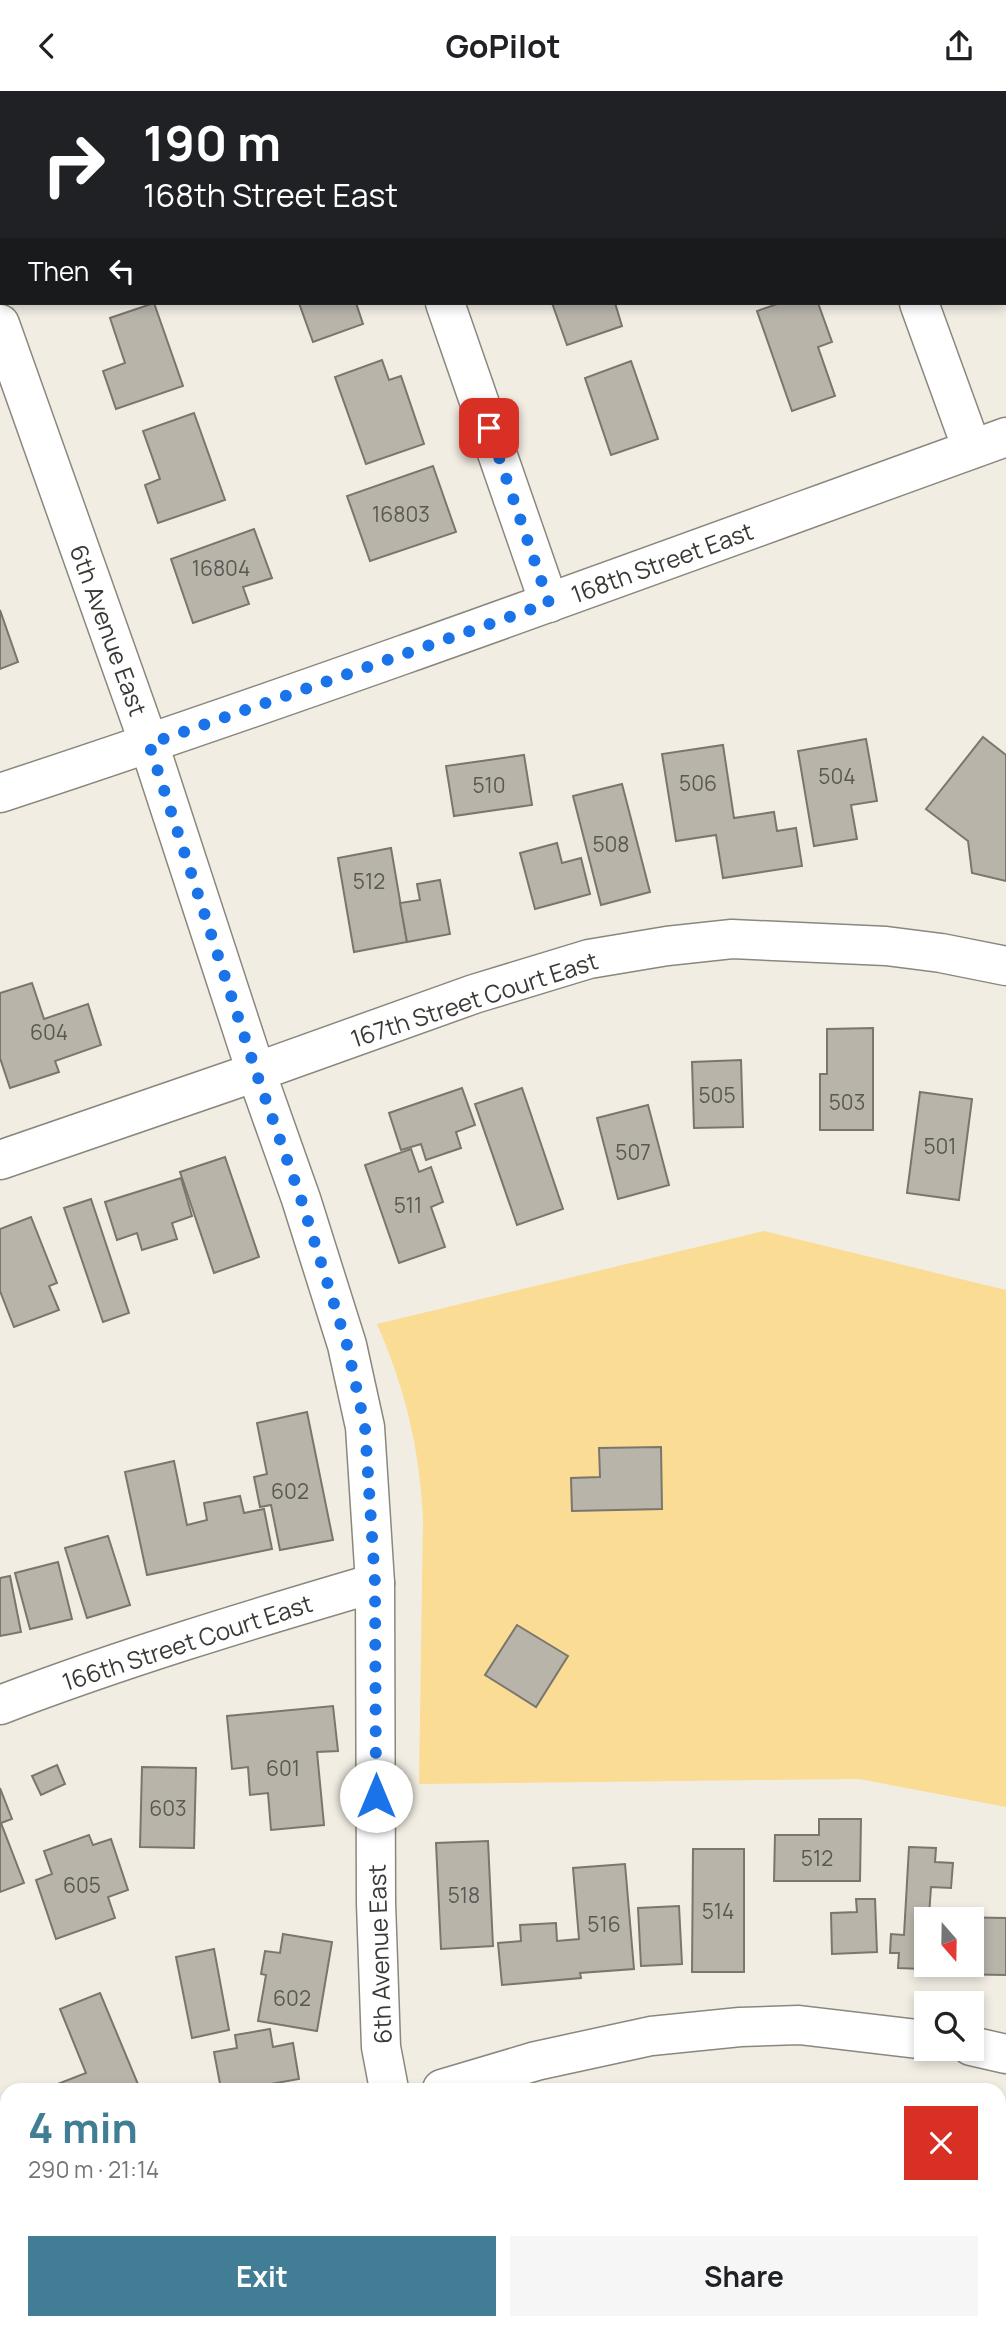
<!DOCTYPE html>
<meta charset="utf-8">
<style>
:root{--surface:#fff;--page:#f6f6f6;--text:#202124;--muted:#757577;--accent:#417d94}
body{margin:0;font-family:Manrope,sans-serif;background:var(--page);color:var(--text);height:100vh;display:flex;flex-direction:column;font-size:26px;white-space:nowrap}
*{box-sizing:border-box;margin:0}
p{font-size:23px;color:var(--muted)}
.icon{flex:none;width:38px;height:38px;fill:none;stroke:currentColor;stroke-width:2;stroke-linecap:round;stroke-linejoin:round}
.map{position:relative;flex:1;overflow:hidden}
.details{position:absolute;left:0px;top:1992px;width:1006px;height:247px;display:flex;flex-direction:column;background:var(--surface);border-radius:21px 21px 0 0;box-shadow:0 4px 10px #0003}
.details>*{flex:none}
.guide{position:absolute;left:0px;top:0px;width:1006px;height:214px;box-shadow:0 4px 10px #0003;background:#202124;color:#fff;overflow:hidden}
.needle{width:46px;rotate:160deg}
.fabs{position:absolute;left:914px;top:1816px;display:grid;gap:14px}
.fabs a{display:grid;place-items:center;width:70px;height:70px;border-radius:0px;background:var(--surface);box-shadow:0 4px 10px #0003;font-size:35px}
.pin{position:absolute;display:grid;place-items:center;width:60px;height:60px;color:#fff;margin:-30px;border-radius:14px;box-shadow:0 4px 10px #0006}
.me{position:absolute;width:77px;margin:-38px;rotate:0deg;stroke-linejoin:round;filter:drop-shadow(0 0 5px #0008)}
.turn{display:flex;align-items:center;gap:24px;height:147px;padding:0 28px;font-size:32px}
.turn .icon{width:91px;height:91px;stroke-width:2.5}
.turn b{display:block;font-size:49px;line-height:60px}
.then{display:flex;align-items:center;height:66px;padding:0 28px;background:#0003;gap:14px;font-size:26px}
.round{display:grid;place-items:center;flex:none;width:74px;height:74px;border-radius:0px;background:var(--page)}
.headline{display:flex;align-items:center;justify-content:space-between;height:119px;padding:0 28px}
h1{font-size:42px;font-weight:700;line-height:52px;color:var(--accent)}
.button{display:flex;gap:14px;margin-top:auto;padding:14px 28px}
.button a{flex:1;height:80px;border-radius:0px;background:var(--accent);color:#fff;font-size:28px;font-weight:700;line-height:80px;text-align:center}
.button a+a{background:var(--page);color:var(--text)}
header{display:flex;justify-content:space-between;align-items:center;height:91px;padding:0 28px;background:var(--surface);font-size:32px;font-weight:700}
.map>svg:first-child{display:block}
.green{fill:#fadc95}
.building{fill:#b8b4aa;stroke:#7a766d;stroke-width:2}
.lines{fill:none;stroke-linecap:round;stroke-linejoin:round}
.minor-casing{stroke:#8b877e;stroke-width:41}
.minor{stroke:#fff;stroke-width:38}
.route{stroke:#1a73e8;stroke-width:12;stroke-dasharray:0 21.6}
.labels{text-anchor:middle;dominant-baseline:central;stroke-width:5;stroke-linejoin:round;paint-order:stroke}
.number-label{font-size:21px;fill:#5a5852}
.street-label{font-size:24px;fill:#3a3935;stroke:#fff}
</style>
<header><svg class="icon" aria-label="back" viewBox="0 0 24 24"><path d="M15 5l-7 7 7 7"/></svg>GoPilot<svg class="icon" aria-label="share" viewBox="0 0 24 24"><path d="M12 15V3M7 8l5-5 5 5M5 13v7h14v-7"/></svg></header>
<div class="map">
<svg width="1006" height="2238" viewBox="0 0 1006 2238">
<rect width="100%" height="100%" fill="#f1ede3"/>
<path class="green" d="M764,1140L1006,1199V1716L859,1688L419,1693L423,1428C420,1359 405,1297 377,1233Z"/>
<g class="building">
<polygon points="6,0 101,0 102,2 6,2"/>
<polygon points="478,0 578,0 579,2 479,2"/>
<polygon points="1006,40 1006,152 1004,152 1004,41"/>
<polygon points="154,212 183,295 116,318 103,280 125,272 110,227"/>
<polygon points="299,212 356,212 363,233 313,251"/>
<polygon points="552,212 615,212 622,235 567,254"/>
<polygon points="780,212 818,212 832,251 818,256 835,305 792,320 757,220"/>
<polygon points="382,269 389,289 401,285 424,353 366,373 335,286"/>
<polygon points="631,270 658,348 611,364 585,287"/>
<polygon points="194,322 225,409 158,432 145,394 160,388 143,340"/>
<polygon points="433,375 456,441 370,470 347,405"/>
<polygon points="254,438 272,487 243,496 249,513 193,532 171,468"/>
<polygon points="0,519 18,571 0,578"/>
<polygon points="983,646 1006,664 1006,790 972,782 968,750 926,718"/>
<polygon points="866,648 877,710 851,714 857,748 814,755 798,660"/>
<polygon points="723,654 734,727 774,721 777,740 796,737 802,775 723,787 716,744 676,750 662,663"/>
<polygon points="524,664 532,714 454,725 446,675"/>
<polygon points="622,693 650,801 601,814 573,705"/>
<polygon points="557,752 562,772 581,767 590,803 535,818 520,762"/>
<polygon points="391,757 407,851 354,861 338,767"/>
<polygon points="440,789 450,843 407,851 400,812 420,809 417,793"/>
<polygon points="32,892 44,928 88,913 101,954 55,970 59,981 10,997 0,967 0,902"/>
<polygon points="873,937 873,1039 820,1039 820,983 827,983 827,938"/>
<polygon points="741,969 743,1036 694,1037 692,971"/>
<polygon points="462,997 475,1034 456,1041 461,1057 426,1069 421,1053 401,1059 389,1022"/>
<polygon points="522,997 563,1118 517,1134 475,1013"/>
<polygon points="920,1001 972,1008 959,1109 907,1102"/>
<polygon points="648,1014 669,1094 618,1108 597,1027"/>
<polygon points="411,1058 419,1081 431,1076 443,1111 431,1116 445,1156 399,1172 365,1074"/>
<polygon points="225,1066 259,1166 214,1182 180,1081"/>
<polygon points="181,1087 192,1125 172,1132 177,1148 142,1159 137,1142 117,1149 105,1111"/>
<polygon points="91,1108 129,1222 103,1231 64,1117"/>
<polygon points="31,1126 57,1192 49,1195 59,1219 14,1236 0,1200 0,1138"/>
<polygon points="307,1321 333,1449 280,1459 271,1414 260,1416 254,1386 267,1383 257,1332"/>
<polygon points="661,1356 662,1418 572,1420 571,1387 600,1386 599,1357"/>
<polygon points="174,1370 187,1434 207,1429 204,1412 240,1405 244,1422 264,1418 272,1458 147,1484 125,1381"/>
<polygon points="108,1445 130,1514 87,1527 65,1457"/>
<polygon points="58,1471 72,1528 30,1538 15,1482"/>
<polygon points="10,1485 21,1541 0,1545 0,1487"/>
<polygon points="517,1534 568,1565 536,1616 485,1584"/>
<polygon points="333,1615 338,1660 317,1661 324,1734 271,1739 268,1702 250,1704 248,1676 232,1678 227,1625"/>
<polygon points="57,1674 65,1693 41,1704 32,1685"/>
<polygon points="142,1676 196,1677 194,1757 140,1756"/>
<polygon points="0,1697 12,1728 1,1732 24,1792 0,1801"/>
<polygon points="819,1728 861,1728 860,1790 774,1790 775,1744 819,1744"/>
<polygon points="89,1744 93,1754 111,1748 128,1799 108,1806 115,1827 56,1848 36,1789 52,1783 44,1760"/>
<polygon points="488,1750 493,1855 441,1858 436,1752"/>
<polygon points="909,1756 936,1757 935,1771 953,1772 951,1797 931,1796 929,1825 939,1826 939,1829 926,1829 923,1878 898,1877 899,1862 890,1862 891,1843 904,1844"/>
<polygon points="693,1758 744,1758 744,1881 692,1881"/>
<polygon points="625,1773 634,1878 580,1882 581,1887 502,1894 498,1852 521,1850 520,1834 556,1832 557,1850 579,1848 573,1777"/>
<polygon points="856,1808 875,1808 877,1861 832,1863 831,1822 857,1821"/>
<polygon points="679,1815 682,1873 641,1875 638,1817"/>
<polygon points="950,1826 1006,1827 1006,1884 949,1883 949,1874 971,1874 971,1829 950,1829"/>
<polygon points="283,1843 332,1851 317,1940 258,1930 266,1884 261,1883 265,1860 280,1862"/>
<polygon points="214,1858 229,1939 192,1947 176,1866"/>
<polygon points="100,1902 140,1998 45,1998 86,1982 60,1918"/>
<polygon points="270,1938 273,1956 293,1952 299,1988 243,1998 221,1998 214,1961 237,1957 235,1944"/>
<polygon points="0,2020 7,2033 7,2076 0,2079"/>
<polygon points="999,2061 1006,2061 1006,2113 999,2112"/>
<polygon points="42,2231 124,2231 127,2238 44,2238"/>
<polygon points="127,2231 183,2231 185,2238 129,2238"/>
<polygon points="220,2231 275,2231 277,2238 223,2238"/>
</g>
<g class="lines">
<defs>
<g id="minor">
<polyline points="372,0 372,2"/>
<polyline points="842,0 843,2"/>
<polyline points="445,212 549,512"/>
<polyline points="919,212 972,358"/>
<polyline points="0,233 149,653 256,981 301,1108 347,1254 365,1336 375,1492 376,1812 381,1956 389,1998"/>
<path d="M0,702C338,591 671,467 1006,346"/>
<polyline points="0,1069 256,981 474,903 589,868 667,855 732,848 886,855 941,862 1006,875"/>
<path d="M0,1614C123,1567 249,1529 375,1492"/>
<polyline points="971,1955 1006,1963"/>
<polyline points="442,1998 536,1970 651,1945 740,1936 799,1934 926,1949"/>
<polyline points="0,2164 7,2160"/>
<polyline points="442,2231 444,2238"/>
</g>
</defs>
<use href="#minor" class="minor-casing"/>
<use href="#minor" class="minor"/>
</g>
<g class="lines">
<polyline class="route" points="376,1705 375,1492 365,1336 347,1254 301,1108 256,981 149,653 549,512 489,337"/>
</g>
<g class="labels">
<g class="number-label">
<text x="401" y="423">16803</text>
<text x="221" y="477">16804</text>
<text x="837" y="685">504</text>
<text x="698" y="692">506</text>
<text x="489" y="694">510</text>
<text x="611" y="753">508</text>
<text x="369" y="790">512</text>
<text x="49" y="941">604</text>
<text x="717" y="1004">505</text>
<text x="847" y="1011">503</text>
<text x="940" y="1055">501</text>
<text x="633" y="1061">507</text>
<text x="408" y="1114">511</text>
<text x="290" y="1400">602</text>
<text x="283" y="1677">601</text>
<text x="168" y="1717">603</text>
<text x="817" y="1767">512</text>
<text x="82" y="1794">605</text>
<text x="464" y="1804">518</text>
<text x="718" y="1820">514</text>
<text x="604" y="1833">516</text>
<text x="292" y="1907">602</text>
</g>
<g class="street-label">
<text transform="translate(662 471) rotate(-20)">168th Street East</text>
<text transform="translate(109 539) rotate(70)">6th Avenue East</text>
<text transform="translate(474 908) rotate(-18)">167th Street Court East</text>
<text transform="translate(187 1551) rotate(-18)">166th Street Court East</text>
<text transform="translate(379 1863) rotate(-92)">6th Avenue East</text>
</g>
</g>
</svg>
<div class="fabs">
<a><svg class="needle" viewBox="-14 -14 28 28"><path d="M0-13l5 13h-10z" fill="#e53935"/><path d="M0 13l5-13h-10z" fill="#757577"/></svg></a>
<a><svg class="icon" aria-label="search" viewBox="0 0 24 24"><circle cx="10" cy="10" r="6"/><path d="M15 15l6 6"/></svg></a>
</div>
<div class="pin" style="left:489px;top:337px;background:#d93025"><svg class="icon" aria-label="arrive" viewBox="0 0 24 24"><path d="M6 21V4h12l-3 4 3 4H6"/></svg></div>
<svg class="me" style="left:376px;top:1705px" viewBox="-20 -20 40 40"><circle r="19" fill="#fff"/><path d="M0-13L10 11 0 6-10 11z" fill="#1a73e8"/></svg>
<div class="guide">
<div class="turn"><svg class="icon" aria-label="right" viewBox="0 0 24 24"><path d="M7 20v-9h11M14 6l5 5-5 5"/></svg><div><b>190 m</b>168th Street East</div></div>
<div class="then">Then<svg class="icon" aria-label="left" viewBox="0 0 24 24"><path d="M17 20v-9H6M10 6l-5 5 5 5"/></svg></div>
</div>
<section class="details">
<div class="headline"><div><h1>4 min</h1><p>290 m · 21:14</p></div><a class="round" style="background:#d93025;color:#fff"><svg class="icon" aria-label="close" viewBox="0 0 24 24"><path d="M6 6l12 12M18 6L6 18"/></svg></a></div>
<div class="button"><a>Exit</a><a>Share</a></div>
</section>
</div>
